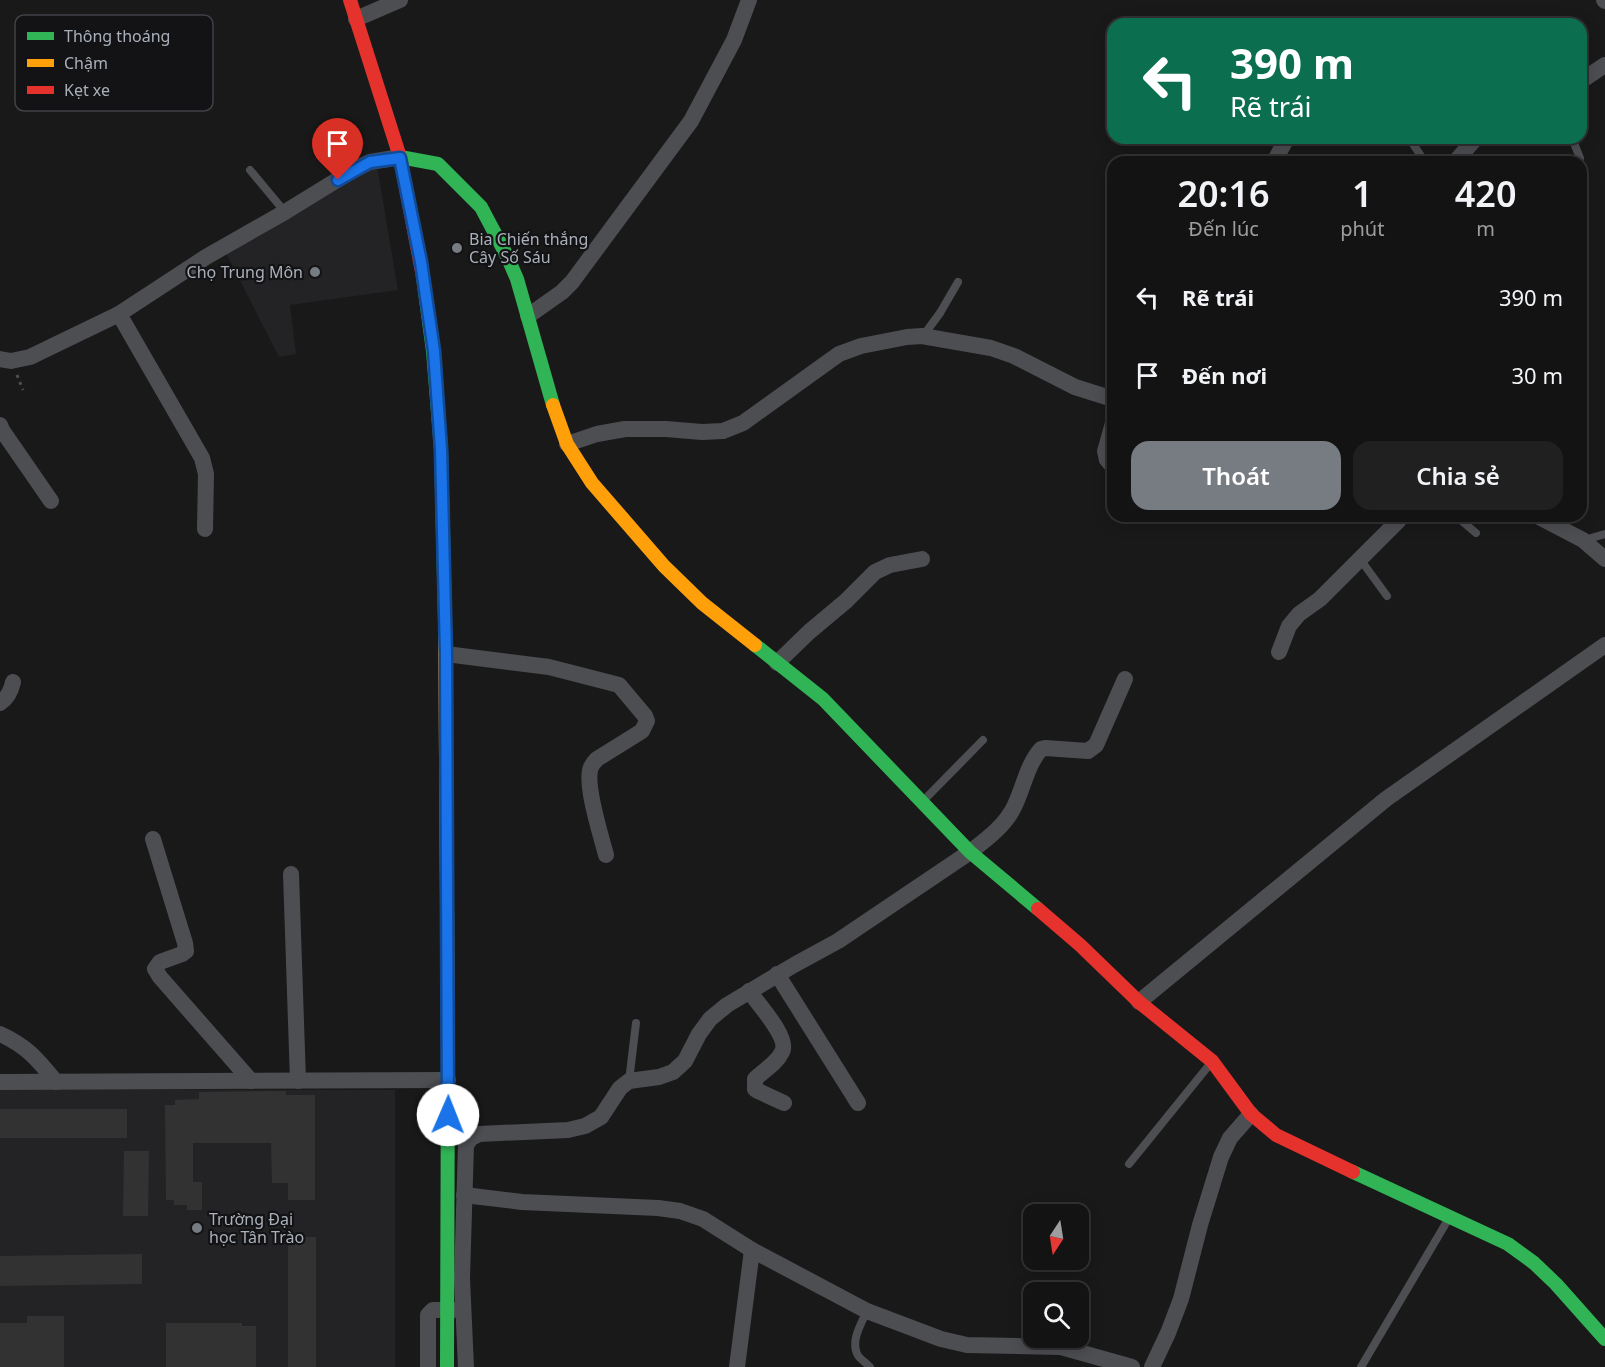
<!DOCTYPE html>
<html lang="vi">
<meta charset="utf-8">
<style>
:root{--surface:#131313;--page:#202021;--text:#f1f3f6;--muted:#9d9ea0;--line:#323233;--accent:#777b82}
body{margin:0;font-family:"Noto Sans",sans-serif;background:var(--page);color:var(--text);height:100vh;display:flex;flex-direction:column;font-size:22px;white-space:nowrap}
*{box-sizing:border-box;margin:0}
p{font-size:20px;color:var(--muted)}
.icon{flex:none;width:33px;height:33px;fill:none;stroke:currentColor;stroke-width:2;stroke-linecap:round;stroke-linejoin:round}
.map{position:relative;flex:1;overflow:hidden}
.drawer{position:absolute;left:1107px;top:156px;width:480px;height:366px;display:flex;flex-direction:column;background:var(--surface);border-radius:18px;box-shadow:0 3px 15px #0003,0 0 0 2px var(--line)}
.drawer>*{flex:none}
.banner{position:absolute;left:1107px;top:18px;width:480px;height:126px;border-radius:18px;box-shadow:0 3px 15px #0003,0 0 0 2px var(--line);background:#0b6e4f;color:#fff;overflow:hidden}
.needle{width:39px;rotate:192deg}
.tools{position:absolute;left:1023px;top:1204px;display:grid;gap:12px}
.tools a{display:grid;place-items:center;width:66px;height:66px;border-radius:12px;background:var(--surface);box-shadow:0 3px 15px #0003,0 0 0 2px var(--line);font-size:30px}
.pin{position:absolute;display:grid;place-items:center;width:51px;height:51px;color:#fff;margin:-62px -26px;border-radius:50% 50% 50% 0;rotate:-45deg;box-shadow:0 0 6px #0007}
.pin .icon{rotate:45deg}
.me{position:absolute;width:66px;margin:-33px;rotate:1deg;stroke-linejoin:round;filter:drop-shadow(0 0 4px #0008)}
.turn{display:flex;align-items:center;gap:21px;height:126px;padding:0 24px;font-size:27px}
.turn .icon{width:78px;height:78px;stroke-width:2.5}
.turn b{display:block;font-size:42px;line-height:51px}
.eta{display:flex;justify-content:space-evenly;align-items:center;height:102px;text-align:center}
.eta b{font-size:36px;font-weight:600;line-height:42px}
.primary-button{display:flex;gap:12px;margin-top:auto;padding:12px 24px}
.primary-button a{flex:1;height:69px;border-radius:18px;background:var(--accent);color:#fff;font-size:24px;font-weight:600;line-height:69px;text-align:center}
.primary-button a+a{background:var(--page);color:var(--text)}
ul{padding:0;list-style:none}
li{display:flex;align-items:center;gap:18px;height:78px;padding:0 24px}
li div{flex:1}
li b{display:block;font-size:22px}
li em{font-style:normal}
.map>svg:first-child{display:block}
.built{fill:#232325}
.building{fill:#323233}
.lines{fill:none;stroke-linecap:round;stroke-linejoin:round}
.path{stroke:#4f5054;stroke-width:3;stroke-dasharray:3 4.5;stroke-linecap:butt}
.lane{stroke:#4d4e52;stroke-width:8}
.street{stroke:#4d4e52;stroke-width:16}
.fast{stroke:#30b455;stroke-width:14}
.slow{stroke:#ff9f0a;stroke-width:14}
.jam{stroke:#e5322d;stroke-width:14}
.route-casing{stroke:#114b97;stroke-width:15}
.route{stroke:#1a73e8;stroke-width:10}
.poi-dot{fill:#777b82;stroke:#131315;stroke-width:2}
.labels{text-anchor:middle;dominant-baseline:central;stroke-width:4.5;stroke-linejoin:round;paint-order:stroke}
.poi-label{font-size:16px;fill:#aab0ba;stroke:#131315;text-anchor:start}
.key{fill:#131315;stroke:#404247;stroke-width:1.5}
.key-label{font-size:16px;fill:#aab0ba}
</style>
<div class="map">
<svg width="1605" height="1367" viewBox="0 0 1605 1367">
<rect width="100%" height="100%" fill="#191919"/>
<g class="built">
<polygon points="377,165 398,290 290,305 296,354 279,357 226,253"/>
<polygon points="0,1089 395,1090 395,1367 0,1367"/>
</g>
<g class="building">
<polygon points="286,1091 286,1095 315,1095 315,1200 288,1200 288,1183 272,1183 271,1143 193,1143 193,1182 202,1182 202,1210 187,1210 187,1205 174,1205 174,1200 166,1200 165,1105 175,1105 175,1100 199,1099 199,1092"/>
<rect x="0" y="1109" width="127" height="29"/>
<polygon points="124,1151 149,1151 148,1216 123,1216"/>
<rect x="288" y="1237" width="28" height="130"/>
<polygon points="142,1254 142,1284 0,1286 0,1256"/>
<polygon points="27,1316 64,1316 64,1367 0,1367 0,1323 27,1323"/>
<polygon points="166,1323 242,1323 242,1326 256,1326 256,1367 166,1367"/>
</g>
<g class="lines">
<polyline class="path" points="17,375 23,390"/>
<g class="lane">
<polyline points="1409,138 1425,162"/>
<polyline points="1572,138 1580,158 1579,162"/>
<polyline points="250,170 285,212"/>
<polyline points="923,336 940,313 958,282"/>
<polyline points="1113,408 1101,451 1103,461 1113,473"/>
<polyline points="1456,516 1476,533"/>
<polyline points="1584,540 1605,534"/>
<polyline points="1360,559 1387,596"/>
<polyline points="924,800 983,740"/>
<polyline points="629,1081 636,1023"/>
<polyline points="1129,1164 1210,1064"/>
<path d="M867,1311C861,1324 849,1343 859,1357C862,1360 867,1364 870,1367"/>
<polyline points="1361,1367 1449,1218"/>
</g>
<g class="street">
<polyline points="1604,0 1605,1"/>
<polyline points="356,19 400,0"/>
<polyline points="1581,81 1605,65"/>
<polyline points="1274,162 1287,138"/>
<polyline points="1455,162 1476,138"/>
<polyline points="119,314 202,458 206,474 205,529"/>
<polyline points="528,316 562,292 572,282 691,121 734,40 749,0"/>
<polyline points="0,359 11,361 30,357 119,314 206,257 285,212 355,169 370,162 400,157"/>
<polyline points="0,425 2,430 51,501"/>
<polyline points="567,444 597,434 625,429 666,429 702,432 723,431 743,423 839,354 861,346 907,337 922,336 991,348 1014,356 1075,387 1113,399"/>
<polyline points="1537,516 1583,540 1605,559"/>
<polyline points="1279,652 1289,626 1299,614 1320,599 1399,520 1399,516"/>
<path d="M446,654L549,667L619,685L645,716L647,721L642,731L597,759C594,762 593,763 591,767C584,784 601,835 606,855"/>
<polyline points="777,663 809,632 846,601 875,572 890,565 922,559"/>
<path d="M0,703C8,698 11,691 13,682"/>
<polyline points="153,839 185,943 186,951 182,954 160,962 155,969 160,977 251,1081"/>
<polyline points="291,874 298,1081"/>
<polyline points="777,974 858,1103"/>
<path d="M749,991C758,1004 790,1038 782,1052C777,1063 763,1071 755,1079V1089L758,1091L784,1103"/>
<polyline points="1139,1002 1386,799 1605,645"/>
<path d="M0,1034C27,1046 38,1060 56,1082"/>
<polyline points="0,1082 448,1080"/>
<polyline points="464,1195 522,1202 658,1208 680,1211 703,1219 752,1250 867,1311 941,1339 967,1345 1061,1347 1132,1367"/>
<polyline points="428,1367 428,1315 433,1310 453,1310"/>
<path d="M466,1367L462,1278L466,1145L471,1138L479,1134L568,1130L585,1126L601,1117L620,1088L629,1081L659,1077L673,1072L685,1061L699,1034L710,1019L727,1005L794,965L838,941L970,852C987,839 1006,825 1015,805C1024,786 1027,765 1041,749L1045,748L1088,751L1096,745L1125,679"/>
<polyline points="737,1367 752,1250"/>
<polyline points="1152,1367 1168,1333 1181,1299 1200,1225 1221,1157 1230,1138 1251,1114"/>
</g>
<g class="fast">
<polyline points="400,157 438,164 481,207 507,256 517,279 553,405"/>
<polyline points="423,277 433,351 441,449 445,619"/>
<polyline points="755,645 823,699 970,852 1038,909"/>
<polyline points="1353,1172 1508,1244 1534,1263 1556,1284 1605,1339"/>
<polyline points="447,1367 448,1038"/>
</g>
<g class="slow">
<polyline points="553,405 567,444 592,483 664,566 702,603 755,645"/>
<polyline points="445,619 448,1038"/>
</g>
<g class="jam">
<polyline points="350,0 400,157 423,277"/>
<polyline points="1038,909 1080,945 1139,1002 1212,1061 1251,1114 1276,1135 1353,1172"/>
</g>
</g>
<g class="lines">
<defs>
<polyline id="route" points="338,180 370,162 400,158 421,262 434,351 441,449 446,654 448,1115"/>
</defs>
<use href="#route" class="route-casing"/>
<use href="#route" class="route"/>
</g>
<g class="poi-dot">
<circle cx="457" cy="248" r="6"/>
<circle cx="315" cy="272" r="6"/>
<circle cx="197" cy="1228" r="6"/>
</g>
<g class="labels">
<g class="poi-label">
<text x="469" y="239">Bia Chiến thắng<tspan x="469" dy="18">Cây Số Sáu</tspan></text>
<text x="303" y="272" text-anchor="end">Chọ Trung Môn</text>
<text x="209" y="1219">Trường Đại<tspan x="209" dy="18">học Tân Trào</tspan></text>
</g>
</g>
<rect x="15" y="15" width="198" height="96" rx="9" class="key"/>
<rect x="27" y="32" width="27" height="8" fill="#30b455"/>
<rect x="27" y="59" width="27" height="8" fill="#ff9f0a"/>
<rect x="27" y="86" width="27" height="8" fill="#e5322d"/>
<g class="key-label">
<text x="64" y="42">Thông thoáng</text>
<text x="64" y="69">Chậm</text>
<text x="64" y="96">Kẹt xe</text>
</g>
</svg>
<div class="tools">
<a><svg class="needle" viewBox="-14 -14 28 28"><path d="M0-13l5 13h-10z" fill="#e53935"/><path d="M0 13l5-13h-10z" fill="#9d9ea0"/></svg></a>
<a><svg class="icon" aria-label="search" viewBox="0 0 24 24"><circle cx="10" cy="10" r="6"/><path d="M15 15l6 6"/></svg></a>
</div>
<div class="pin" style="left:338px;top:180px;background:#d93025"><svg class="icon" aria-label="arrive" viewBox="0 0 24 24"><path d="M6 21V4h12l-3 4 3 4H6"/></svg></div>
<svg class="me" style="left:448px;top:1115px" viewBox="-20 -20 40 40"><circle r="19" fill="#fff"/><path d="M0-13L10 11 0 6-10 11z" fill="#1a73e8"/></svg>
<div class="banner">
<div class="turn"><svg class="icon" aria-label="left" viewBox="0 0 24 24"><path d="M17 20v-9H6M10 6l-5 5 5 5"/></svg><div><b>390 m</b>Rẽ trái</div></div>
</div>
<section class="drawer">
<div class="eta">
<div><b>20:16</b><p>Đến lúc</p></div>
<div><b>1</b><p>phút</p></div>
<div><b>420</b><p>m</p></div>
</div>
<ul>
<li><svg class="icon" aria-label="left" viewBox="0 0 24 24"><path d="M17 20v-9H6M10 6l-5 5 5 5"/></svg><div><b>Rẽ trái</b></div><em>390 m</em></li>
<li><svg class="icon" aria-label="arrive" viewBox="0 0 24 24"><path d="M6 21V4h12l-3 4 3 4H6"/></svg><div><b>Đến nơi</b></div><em>30 m</em></li>
</ul>
<div class="primary-button"><a>Thoát</a><a>Chia sẻ</a></div>
</section>
</div>
